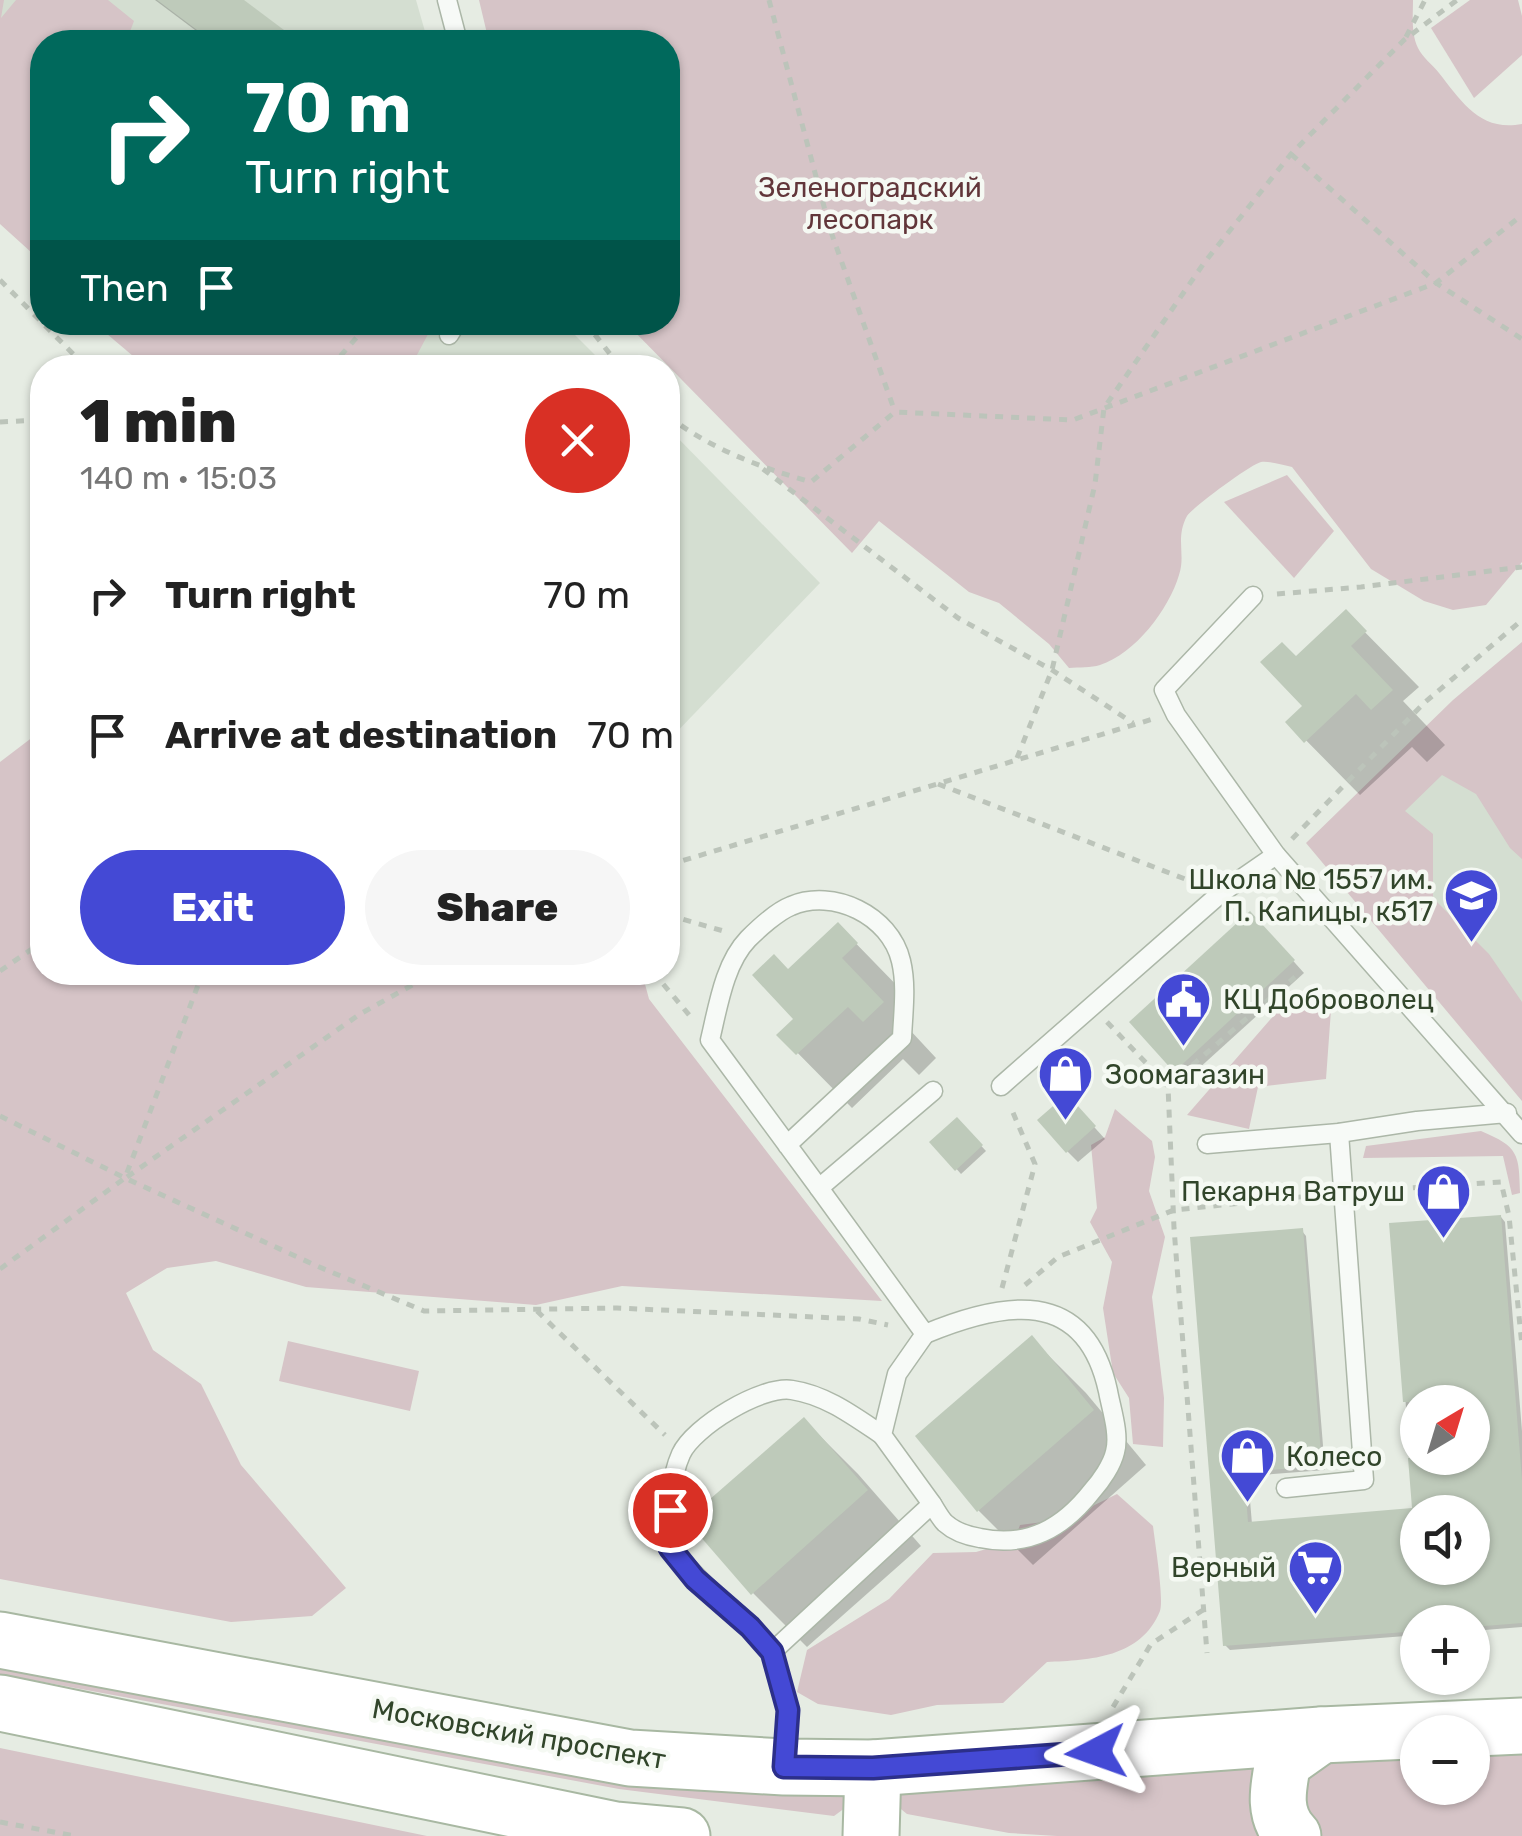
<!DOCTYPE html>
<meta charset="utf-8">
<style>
:root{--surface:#fff;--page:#f6f6f6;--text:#222;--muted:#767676;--accent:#4449d5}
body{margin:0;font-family:Rubik,sans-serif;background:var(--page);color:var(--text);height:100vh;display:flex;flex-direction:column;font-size:38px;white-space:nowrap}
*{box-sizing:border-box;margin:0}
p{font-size:32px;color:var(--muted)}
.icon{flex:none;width:55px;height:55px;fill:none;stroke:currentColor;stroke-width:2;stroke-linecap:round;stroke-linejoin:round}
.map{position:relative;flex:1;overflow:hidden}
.drawer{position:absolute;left:30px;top:355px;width:650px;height:630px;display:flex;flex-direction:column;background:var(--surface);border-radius:40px;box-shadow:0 2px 8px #0004}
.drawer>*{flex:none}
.hud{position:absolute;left:30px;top:30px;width:650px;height:305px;border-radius:40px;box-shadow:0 2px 8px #0004;background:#00695c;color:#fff;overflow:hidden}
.needle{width:65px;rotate:38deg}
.controls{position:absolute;left:1400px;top:1385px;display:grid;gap:20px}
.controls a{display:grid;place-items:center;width:90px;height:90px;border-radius:50%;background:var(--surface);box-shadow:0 2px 8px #0004;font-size:50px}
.pin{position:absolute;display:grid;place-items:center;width:85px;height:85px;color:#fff;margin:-42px;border:5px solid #fff;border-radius:50%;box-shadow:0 2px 10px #0007}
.me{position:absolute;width:110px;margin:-55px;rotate:266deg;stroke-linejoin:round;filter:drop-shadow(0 0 8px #0008)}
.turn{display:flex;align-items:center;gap:35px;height:210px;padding:0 50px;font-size:45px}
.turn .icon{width:130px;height:130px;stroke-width:2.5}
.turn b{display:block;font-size:70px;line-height:85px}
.then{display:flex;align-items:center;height:95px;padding:0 50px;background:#0003;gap:20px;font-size:38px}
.round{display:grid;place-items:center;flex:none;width:105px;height:105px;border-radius:52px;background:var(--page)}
.overview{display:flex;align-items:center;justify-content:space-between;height:170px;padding:0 50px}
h1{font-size:60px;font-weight:800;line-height:75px}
.action{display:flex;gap:20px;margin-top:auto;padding:20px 50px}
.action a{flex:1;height:115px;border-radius:60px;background:var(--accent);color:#fff;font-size:40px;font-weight:800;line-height:115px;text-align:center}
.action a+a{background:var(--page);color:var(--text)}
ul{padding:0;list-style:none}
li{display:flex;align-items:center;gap:30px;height:140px;padding:0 50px}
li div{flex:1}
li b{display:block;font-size:38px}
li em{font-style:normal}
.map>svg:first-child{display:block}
.built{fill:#d4ded1}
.green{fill:#d6c4c7}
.shadow{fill:#0003;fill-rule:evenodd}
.building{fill:#becaba;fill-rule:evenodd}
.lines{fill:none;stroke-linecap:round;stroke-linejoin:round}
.lane-casing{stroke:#acb7a8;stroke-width:21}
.primary-casing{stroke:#a8b8a2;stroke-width:59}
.path{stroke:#bcc4ba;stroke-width:5;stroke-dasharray:8 8;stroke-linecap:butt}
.lane{stroke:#f7faf7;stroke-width:18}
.primary{stroke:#fff;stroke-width:55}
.route-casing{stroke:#2c2f8a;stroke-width:25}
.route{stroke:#4449d5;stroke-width:18}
.labels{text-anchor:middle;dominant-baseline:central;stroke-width:9;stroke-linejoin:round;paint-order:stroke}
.park-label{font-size:28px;fill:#62363a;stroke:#f5f9f3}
.poi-label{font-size:28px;fill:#31452a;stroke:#f5f9f3;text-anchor:end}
.street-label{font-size:28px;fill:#31452a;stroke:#f5f9f3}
</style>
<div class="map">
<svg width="1522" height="1836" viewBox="0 0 1522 1836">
<rect width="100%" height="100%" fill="#e6ece3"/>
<g class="built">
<polygon points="0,0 416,0 428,42 42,42 0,199"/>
<polygon points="388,322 563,323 607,367 349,368"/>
<polygon points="668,428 820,583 668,741"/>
<polygon points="1522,655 1522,1052 1321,836"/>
</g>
<g class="green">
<polygon points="0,0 4,0 1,18 16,0 108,0 134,21 126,42 42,42 42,262 0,224"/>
<path d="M479,0H1413C1413,15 1411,34 1418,48C1422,57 1433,65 1439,73C1462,102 1480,132 1522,124V562L1486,605L1453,610L1424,601L1371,569L1292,467C1283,465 1270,461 1261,462C1251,464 1192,508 1187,516C1175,538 1186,555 1179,575C1169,609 1135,654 1100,665C1091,668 1079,667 1069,668L1049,644L999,603L969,592L879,521L852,553L626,323L668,322V42H489Z"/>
<polygon points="1470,0 1518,0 1522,16 1522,55 1474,98 1431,28"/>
<polygon points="94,323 434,323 410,368 146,367"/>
<polygon points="1287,475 1334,531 1294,578 1224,502"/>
<polygon points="1522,642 1522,859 1510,848 1476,794 1442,775 1405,811 1433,834 1433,898 1489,954 1522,1002 1522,1101 1306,843 1453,700"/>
<polygon points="42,730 42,972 642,973 649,999 882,1301 622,1286 536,1305 306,1287 216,1261 167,1268 126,1293 153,1350 201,1384 241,1465 346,1588 312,1616 231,1622 0,1579 0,762"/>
<polygon points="1290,997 1331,1010 1326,1079 1258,1087 1249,1129 1187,1115"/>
<polygon points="1115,1109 1152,1141 1155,1157 1149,1191 1165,1237 1152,1297 1164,1398 1163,1447 1133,1444 1129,1398 1113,1373 1103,1308 1112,1262 1090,1222 1097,1208 1091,1145 1105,1137"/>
<path d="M1481,1131C1519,1147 1519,1154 1520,1193L1512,1195L1503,1156L1363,1158L1366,1146Z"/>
<polygon points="288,1341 419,1371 410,1411 279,1381"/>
<path d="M1117,1494L1153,1526C1155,1543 1164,1599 1160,1611C1141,1658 1090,1660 1047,1662L1003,1703L937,1705L891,1715L818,1704L797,1692L807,1650L889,1599L933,1553L976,1552L1014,1541L1020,1525L1066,1519Z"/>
<polygon points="0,1657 842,1793 849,1805 834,1816 619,1789 0,1674"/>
<polygon points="1522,1744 1522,1836 1323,1836 1312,1829 1299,1782 1311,1764 1417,1745 1418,1788 1472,1788 1473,1745"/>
<polygon points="0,1748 427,1836 0,1836"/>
<path d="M1268,1755C1260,1781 1244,1810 1260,1836H1057L1009,1833L907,1814L896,1805L895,1796L907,1782Z"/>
</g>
<g class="shadow">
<polygon points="155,0 240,0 296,42 211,42"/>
<polygon points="458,356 472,368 449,368"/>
<polygon points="1346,613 1419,687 1403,701 1445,745 1427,762 1412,747 1360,795 1288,722 1305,706 1296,659"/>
<polygon points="838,925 910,999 895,1014 936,1058 919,1075 903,1059 852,1108 780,1035 797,1019 788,972"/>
<polygon points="1261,925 1304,973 1186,1080 1176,1070"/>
<polygon points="1077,1108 1105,1139 1078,1162 1067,1151"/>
<polygon points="957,1120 986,1151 961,1174 933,1142"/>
<path d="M1501,1217L1505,1222L1522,1431V1627L1472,1631V1622H1418V1635L1230,1650L1225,1645L1193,1239L1302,1231L1306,1236L1325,1470L1248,1476L1252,1524L1414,1511L1392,1226ZM1418,1402H1472V1458H1418ZM1418,1512H1472V1568H1418Z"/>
<polygon points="1032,1339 1086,1393 1146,1465 1033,1565 979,1511 919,1436"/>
<polygon points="804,1420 858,1474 921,1546 807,1647 753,1593"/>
</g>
<g class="building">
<polygon points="157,0 244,0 300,42 213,42"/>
<polygon points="1346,609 1367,631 1351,646 1393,690 1371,710 1356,694 1304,743 1285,722 1302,706 1260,662 1282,642 1296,656"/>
<polygon points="1250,911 1295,960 1174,1072 1129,1022"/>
<polygon points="838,922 858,943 842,958 884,1002 863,1022 848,1007 796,1055 776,1035 793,1019 752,975 774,954 788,969"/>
<polygon points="1067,1094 1096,1126 1066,1153 1037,1120"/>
<polygon points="957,1117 983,1145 955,1171 929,1142"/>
<path d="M1501,1215L1522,1480V1623L1472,1627V1622H1418V1631L1223,1646L1190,1237L1303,1228L1322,1466L1244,1472L1248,1522L1412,1508L1408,1458H1472V1402H1403L1389,1223ZM1418,1512H1472V1568H1418Z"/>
<polygon points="1032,1335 1094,1410 977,1512 915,1436"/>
<polygon points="804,1417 868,1490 751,1595 686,1520"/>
</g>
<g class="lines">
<defs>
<g id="lane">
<polyline points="447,0 458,42"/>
<polyline points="449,335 457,322"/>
<polyline points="1253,596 1164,690 1176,715 1276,855 1522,1134"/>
<polyline points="1001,1086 1221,893 1276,855"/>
<polyline points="1207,1144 1339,1133 1417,1121 1507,1113"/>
<path d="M787,1145L902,1038C903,1013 907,986 901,961C890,915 833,888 791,906C778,911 758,929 748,939C724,964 718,1007 710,1040L819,1188"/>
<path d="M925,1334C1002,1302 1085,1285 1108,1391C1111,1408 1120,1434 1115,1452C1112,1465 1101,1481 1092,1491C1063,1528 1028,1548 980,1538C968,1536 955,1532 945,1523C940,1518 936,1510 932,1504"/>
<polyline points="1286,1488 1364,1480 1339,1133"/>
<path d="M772,1652C740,1615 701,1586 670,1547C670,1517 668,1483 681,1454C693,1427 762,1385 792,1390C826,1395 855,1417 882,1435"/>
<polyline points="785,1761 788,1710 772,1652 932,1504 882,1435 897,1374 925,1334 819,1188 933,1091"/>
</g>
<g id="primary">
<polyline points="0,1640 630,1758 784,1767 873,1768 1321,1735 1522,1726"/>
<polyline points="0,1703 615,1830 682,1836"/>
<polyline points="871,1836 873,1768"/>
<path d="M1293,1836C1272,1815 1278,1788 1283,1762L1321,1735"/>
</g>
</defs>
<use href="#lane" class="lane-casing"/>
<use href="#primary" class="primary-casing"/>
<g class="path">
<polyline points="769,0 830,229 895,412"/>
<polyline points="1406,37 1425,0"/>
<polyline points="1291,154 1436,283 1522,339"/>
<polyline points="0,280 87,368"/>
<polyline points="585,322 621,368"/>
<polyline points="330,368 370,322"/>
<path d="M668,416C711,449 759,467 811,482L895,412L1073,420L1436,283L1522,215"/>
<polyline points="0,422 42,420"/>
<polyline points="763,469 958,618 1052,670 1133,723"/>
<polyline points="1277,594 1361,587 1522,567"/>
<polyline points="1017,758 1052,670 1095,484 1104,408 1204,263 1291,154 1404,40 1457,0"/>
<polyline points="938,784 1198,884"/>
<polyline points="1292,839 1424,703 1522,620"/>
<polyline points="668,865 1153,719"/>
<polyline points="668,915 727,932"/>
<polyline points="0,971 42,942"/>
<polyline points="653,972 690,1016"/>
<polyline points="1107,1022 1168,1086 1174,1228 1207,1653"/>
<polyline points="1168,1086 1295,977"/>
<polyline points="0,1116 125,1178 317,1266 424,1311 617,1308 859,1319 888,1325"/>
<polyline points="127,1177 360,1014 436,972"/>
<polyline points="1365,1191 1501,1182 1509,1216 1522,1346"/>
<polyline points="0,1269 125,1178 203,972"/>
<polyline points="1025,1285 1058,1257 1174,1210 1319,1195"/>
<polyline points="1002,1288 1035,1164 1011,1108"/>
<polyline points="537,1311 665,1435"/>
<polyline points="1113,1707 1151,1644 1203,1610"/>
<polyline points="0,1822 75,1836"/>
</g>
<use href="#lane" class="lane"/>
<use href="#primary" class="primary"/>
</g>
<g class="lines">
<defs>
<polyline id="route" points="670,1510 670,1548 695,1579 750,1627 772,1652 788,1710 784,1767 873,1768 1096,1752"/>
</defs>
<use href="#route" class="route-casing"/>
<use href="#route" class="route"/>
</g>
<defs>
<symbol id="school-pin" viewBox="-11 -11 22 30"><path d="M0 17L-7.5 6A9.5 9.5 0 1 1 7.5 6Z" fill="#4449d5" stroke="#f5f9f3"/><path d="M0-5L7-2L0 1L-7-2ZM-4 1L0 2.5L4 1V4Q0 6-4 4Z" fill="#fff"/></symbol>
<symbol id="civic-pin" viewBox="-11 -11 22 30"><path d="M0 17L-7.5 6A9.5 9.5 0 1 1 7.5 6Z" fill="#4449d5" stroke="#f5f9f3"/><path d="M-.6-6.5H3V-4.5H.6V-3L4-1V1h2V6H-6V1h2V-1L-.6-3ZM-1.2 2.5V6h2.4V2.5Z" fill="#fff"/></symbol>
<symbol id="shop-pin" viewBox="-11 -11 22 30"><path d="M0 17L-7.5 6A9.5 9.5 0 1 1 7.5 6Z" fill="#4449d5" stroke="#f5f9f3"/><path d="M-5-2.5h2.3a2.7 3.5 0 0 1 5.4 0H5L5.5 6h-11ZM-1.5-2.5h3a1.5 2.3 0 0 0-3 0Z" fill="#fff"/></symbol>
<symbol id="supermarket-pin" viewBox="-11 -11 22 30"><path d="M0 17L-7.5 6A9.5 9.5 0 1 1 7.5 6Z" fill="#4449d5" stroke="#f5f9f3"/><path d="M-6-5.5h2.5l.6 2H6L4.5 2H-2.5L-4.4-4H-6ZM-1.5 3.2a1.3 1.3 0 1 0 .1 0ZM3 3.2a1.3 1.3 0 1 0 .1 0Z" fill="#fff"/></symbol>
</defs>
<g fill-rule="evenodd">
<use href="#school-pin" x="1440" y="864" width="63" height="86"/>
<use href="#civic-pin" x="1152" y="968" width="63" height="86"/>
<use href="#shop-pin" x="1034" y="1042" width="63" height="86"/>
<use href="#shop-pin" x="1412" y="1160" width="63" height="86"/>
<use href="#shop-pin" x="1216" y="1424" width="63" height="86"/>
<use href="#supermarket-pin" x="1284" y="1536" width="63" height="86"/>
</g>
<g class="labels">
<g class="park-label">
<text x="870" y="187">Зеленоградский<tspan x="870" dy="32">лесопарк</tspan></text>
</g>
<g class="poi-label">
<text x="1433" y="879">Школа № 1557 им.<tspan x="1433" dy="32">П. Капицы, к517</tspan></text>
<text x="1223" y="999" text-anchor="start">КЦ Доброволец</text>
<text x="1105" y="1074" text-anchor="start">Зоомагазин</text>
<text x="1405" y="1191">Пекарня Ватруш</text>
<text x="1286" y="1456" text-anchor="start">Колесо</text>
<text x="1276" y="1567">Верный</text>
</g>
<g class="street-label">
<text transform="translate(519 1734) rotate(10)">Московский проспект</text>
</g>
</g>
</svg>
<div class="controls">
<a><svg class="needle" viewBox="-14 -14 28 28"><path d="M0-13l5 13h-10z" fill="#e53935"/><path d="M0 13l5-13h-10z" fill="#767676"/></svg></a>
<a><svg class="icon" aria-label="sound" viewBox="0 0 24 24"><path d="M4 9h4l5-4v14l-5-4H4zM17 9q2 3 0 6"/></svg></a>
<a>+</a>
<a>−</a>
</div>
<div class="pin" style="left:670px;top:1510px;background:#d93025"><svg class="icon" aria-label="arrive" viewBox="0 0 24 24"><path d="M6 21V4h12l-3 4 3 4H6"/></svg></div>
<svg class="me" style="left:1096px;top:1752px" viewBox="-20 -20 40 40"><path d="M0-17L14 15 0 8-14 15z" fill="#4449d5" stroke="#fff" stroke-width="4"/></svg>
<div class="hud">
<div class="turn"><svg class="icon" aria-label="right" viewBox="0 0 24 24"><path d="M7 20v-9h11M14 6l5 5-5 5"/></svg><div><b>70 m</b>Turn right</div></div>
<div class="then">Then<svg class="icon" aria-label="arrive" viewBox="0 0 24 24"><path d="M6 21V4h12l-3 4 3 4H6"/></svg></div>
</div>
<section class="drawer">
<div class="overview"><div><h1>1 min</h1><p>140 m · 15:03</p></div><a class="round" style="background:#d93025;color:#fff"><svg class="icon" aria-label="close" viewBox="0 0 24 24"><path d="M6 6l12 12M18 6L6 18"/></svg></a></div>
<ul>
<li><svg class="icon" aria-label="right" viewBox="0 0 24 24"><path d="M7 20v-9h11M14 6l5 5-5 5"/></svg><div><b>Turn right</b></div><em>70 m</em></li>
<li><svg class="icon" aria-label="arrive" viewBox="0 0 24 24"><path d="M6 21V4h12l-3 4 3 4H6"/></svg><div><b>Arrive at destination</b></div><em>70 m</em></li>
</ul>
<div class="action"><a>Exit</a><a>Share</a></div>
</section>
</div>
